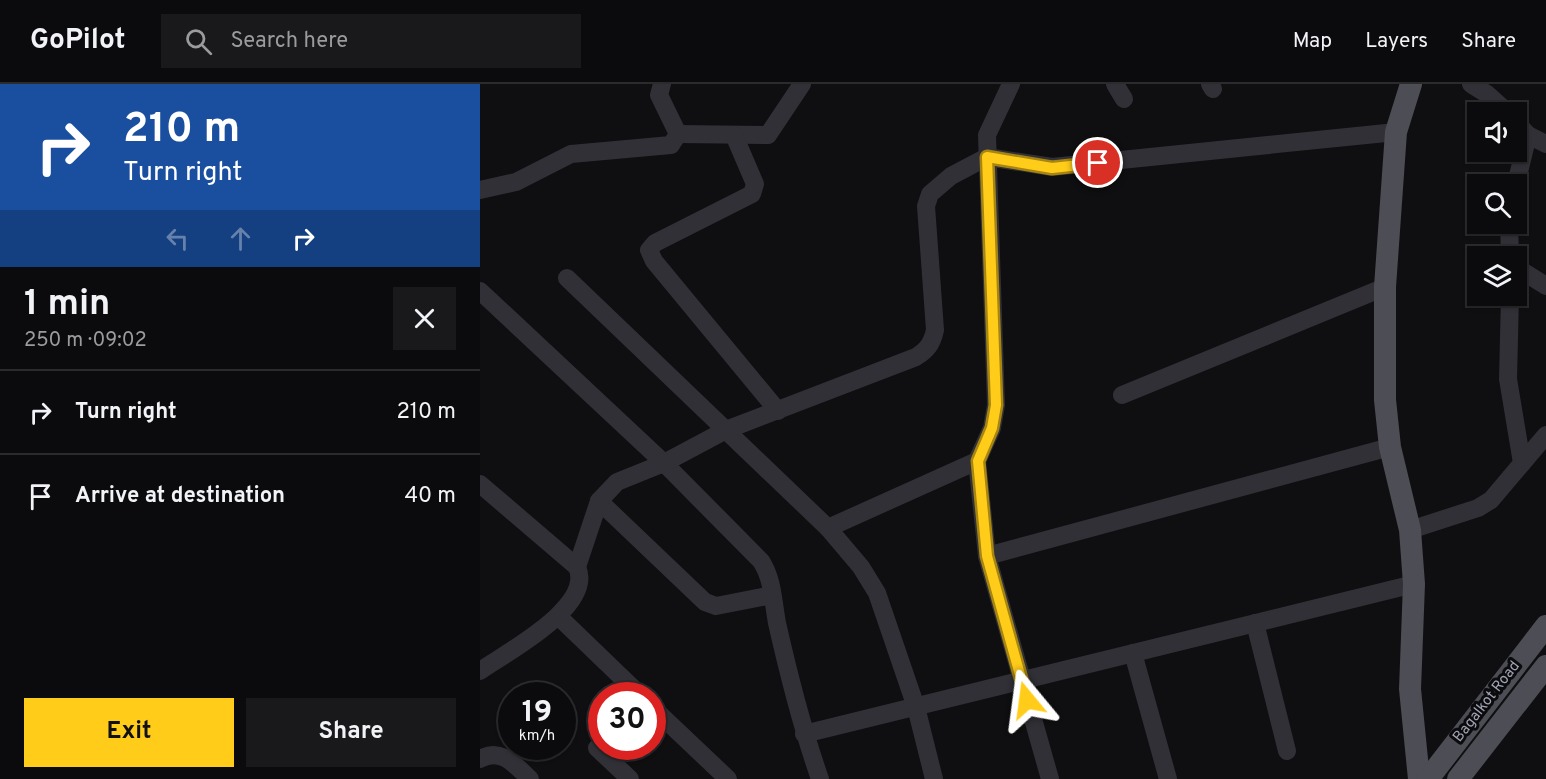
<!DOCTYPE html>
<meta charset="utf-8">
<style>
:root{--surface:#0b0b0d;--page:#19191b;--text:#f1f3f6;--muted:#9a9b9d;--line:#2b2b2e;--accent:#ffcc19}
body{margin:0;font-family:Overpass,sans-serif;background:var(--page);color:var(--text);height:100vh;display:flex;flex-direction:column;font-size:22px;white-space:nowrap}
*{box-sizing:border-box;margin:0}
p{font-size:20px;color:var(--muted)}
.icon{flex:none;width:33px;height:33px;fill:none;stroke:currentColor;stroke-width:2;stroke-linecap:round;stroke-linejoin:round}
.map{position:relative;flex:1;overflow:hidden}
.details{display:flex;flex-direction:column;background:var(--surface);width:480px}
.details>*{flex:none}
.hud{background:#1a4fa0;color:#fff;overflow:hidden}
.buttons{position:absolute;left:987px;top:18px;display:grid;gap:12px}
.buttons a{display:grid;place-items:center;width:60px;height:60px;border-radius:0px;background:var(--surface);box-shadow:0 2px 4px #0004,0 0 0 2px var(--line);font-size:30px}
.speed{position:absolute;left:18px;top:598px;display:flex;gap:12px;font-size:30px;font-weight:700;text-align:center}
.speed>*{display:grid;place-content:center;width:78px;height:78px;border-radius:50%;background:var(--surface);box-shadow:0 2px 4px #0004,0 0 0 2px var(--line);line-height:1}
.speed small{font-size:15px;font-weight:400}
.speed .limit{border:9px solid #d22;background:#fff;color:#111}
.pin{position:absolute;display:grid;place-items:center;width:51px;height:51px;color:#fff;margin:-26px;border:3px solid #fff;border-radius:50%;box-shadow:0 2px 6px #0007}
.me{position:absolute;width:66px;margin:-33px;rotate:344deg;stroke-linejoin:round;filter:drop-shadow(0 0 4px #0008)}
.turn{display:flex;align-items:center;gap:21px;height:126px;padding:0 24px;font-size:27px}
.turn .icon{width:78px;height:78px;stroke-width:2.5}
.turn b{display:block;font-size:42px;line-height:51px}
.lanes{display:flex;align-items:center;height:57px;padding:0 24px;background:#0003;justify-content:center;gap:30px;direction:ltr}
.lanes .off{opacity:.35}
.round{display:grid;place-items:center;flex:none;width:63px;height:63px;border-radius:0px;background:var(--page)}
.summary{display:flex;align-items:center;justify-content:space-between;height:102px;padding:0 24px}
h1{font-size:36px;font-weight:700;line-height:45px}
.button{display:flex;gap:12px;margin-top:auto;padding:12px 24px}
.button a{flex:1;height:69px;border-radius:0px;background:var(--accent);color:#111;font-size:24px;font-weight:700;line-height:69px;text-align:center}
.button a+a{background:var(--page);color:var(--text)}
ul{padding:0;list-style:none}
li{display:flex;align-items:center;gap:18px;height:84px;padding:0 24px;border-top:2px solid var(--line)}
li div{flex:1}
li b{display:block;font-size:22px}
li em{font-style:normal}
header{display:flex;align-items:center;gap:36px;box-sizing:border-box;height:84px;padding:0 30px;background:var(--surface);border-bottom:2px solid var(--line)}
header strong{font-size:28px}
nav{display:flex;gap:33px;margin-inline-start:auto;font-size:21px}
.search{width:420px;height:54px;background:var(--page);display:flex;align-items:center;gap:15px;box-sizing:border-box;padding:0 21px;border-radius:0px;color:var(--muted);font-size:22px}
main{display:flex;flex:1;min-height:0}
.map>svg:first-child{display:block}
.lines{fill:none;stroke-linecap:round;stroke-linejoin:round}
.minor{stroke:#303036;stroke-width:18}
.major{stroke:#4c4d55;stroke-width:22}
.route-casing{stroke:#a68510;stroke-width:15}
.route{stroke:#ffcc19;stroke-width:10}
.labels{text-anchor:middle;dominant-baseline:central;stroke-width:6;stroke-linejoin:round;paint-order:stroke}
.street-label{font-size:15px;fill:#9fa3b3;stroke:#0b0a0c}
</style>
<header>
<strong>GoPilot</strong>
<div class="search"><svg class="icon" aria-label="search" viewBox="0 0 24 24"><circle cx="10" cy="10" r="6"/><path d="M15 15l6 6"/></svg>Search here</div>
<nav><a>Map</a><a>Layers</a><a>Share</a></nav>
</header>
<main>
<section class="details">
<div class="hud">
<div class="turn"><svg class="icon" aria-label="right" viewBox="0 0 24 24"><path d="M7 20v-9h11M14 6l5 5-5 5"/></svg><div><b>210 m</b>Turn right</div></div>
<div class="lanes"><svg class="icon off" aria-label="left" viewBox="0 0 24 24"><path d="M17 20v-9H6M10 6l-5 5 5 5"/></svg><svg class="icon off" aria-label="ahead" viewBox="0 0 24 24"><path d="M12 20V5M6 11l6-6 6 6"/></svg><svg class="icon" aria-label="right" viewBox="0 0 24 24"><path d="M7 20v-9h11M14 6l5 5-5 5"/></svg></div>
</div>
<div class="summary"><div><h1>1 min</h1><p>250 m · 09:02</p></div><a class="round"><svg class="icon" aria-label="close" viewBox="0 0 24 24"><path d="M6 6l12 12M18 6L6 18"/></svg></a></div>
<ul>
<li><svg class="icon" aria-label="right" viewBox="0 0 24 24"><path d="M7 20v-9h11M14 6l5 5-5 5"/></svg><div><b>Turn right</b></div><em>210 m</em></li>
<li><svg class="icon" aria-label="arrive" viewBox="0 0 24 24"><path d="M6 21V4h12l-3 4 3 4H6"/></svg><div><b>Arrive at destination</b></div><em>40 m</em></li>
</ul>
<div class="button"><a>Exit</a><a>Share</a></div>
</section>
<div class="map">
<svg width="1066" height="695" viewBox="0 0 1066 695">
<rect width="100%" height="100%" fill="#0f0f11"/>
<g class="lines">
<g class="minor">
<polyline points="635,0 644,15"/>
<polyline points="730,0 733,5"/>
<polyline points="991,0 1007,10 1027,28"/>
<polyline points="198,50 288,51 322,0"/>
<polyline points="254,51 275,100 272,110 175,159 169,166 174,177 298,327"/>
<polyline points="1048,51 1066,60"/>
<polyline points="1036,100 1048,51 1036,38"/>
<polyline points="0,106 36,98 91,70 191,61 198,50 179,11 182,0"/>
<polyline points="1029,140 1030,172"/>
<polyline points="1036,183 1066,202"/>
<polyline points="87,194 348,444 381,483 397,509 436,623 454,695"/>
<path d="M0,207L184,379L281,477C293,495 293,518 297,539C309,592 322,644 340,695"/>
<polyline points="1030,212 1028,295 1042,379"/>
<polyline points="642,311 905,203"/>
<path d="M0,400L97,483C115,522 27,568 0,587"/>
<polyline points="119,417 225,518 236,522 292,511"/>
<polyline points="348,444 497,377"/>
<polyline points="930,446 998,424 1011,416 1066,351"/>
<polyline points="507,472 497,377 512,344 516,321 507,51 531,0"/>
<path d="M97,483L119,417L137,398L184,379L246,346L436,273C447,266 452,260 455,246L446,122L450,110L471,92L507,73L572,83L916,48"/>
<polyline points="78,532 161,612"/>
<polyline points="775,539 807,667"/>
<polyline points="653,569 688,695"/>
<polyline points="172,623 248,695"/>
<polyline points="324,650 934,500"/>
<polyline points="117,664 150,695"/>
<path d="M0,675C21,663 35,681 50,695"/>
<polyline points="570,695 507,472 910,363"/>
</g>
<g class="major">
<polyline points="931,0 916,48 905,203 905,316 910,363 930,446 934,500 930,605 939,695"/>
<polyline points="948,695 1066,542"/>
<polyline points="978,695 1066,582"/>
</g>
</g>
<g class="lines">
<defs>
<polyline id="route" points="547,616 507,472 498,377 512,344 516,321 507,73 572,84 618,79"/>
</defs>
<use href="#route" class="route-casing"/>
<use href="#route" class="route"/>
</g>
<g class="labels">
<g class="street-label">
<text transform="translate(1007 618) rotate(-52)">Bagalkot Road</text>
</g>
</g>
</svg>
<div class="buttons">
<a><svg class="icon" aria-label="sound" viewBox="0 0 24 24"><path d="M4 9h4l5-4v14l-5-4H4zM17 9q2 3 0 6"/></svg></a>
<a><svg class="icon" aria-label="search" viewBox="0 0 24 24"><circle cx="10" cy="10" r="6"/><path d="M15 15l6 6"/></svg></a>
<a><svg class="icon" aria-label="layers" viewBox="0 0 24 24"><path d="M12 4l9 5-9 5-9-5zM3 14l9 5 9-5"/></svg></a>
</div>
<div class="speed"><div>19<small>km/h</small></div><div class="limit">30</div></div>
<div class="pin" style="left:618px;top:79px;background:#d93025"><svg class="icon" aria-label="arrive" viewBox="0 0 24 24"><path d="M6 21V4h12l-3 4 3 4H6"/></svg></div>
<svg class="me" style="left:547px;top:616px" viewBox="-20 -20 40 40"><path d="M0-17L14 15 0 8-14 15z" fill="#ffcc19" stroke="#fff" stroke-width="4"/></svg>
</div>
</main>
